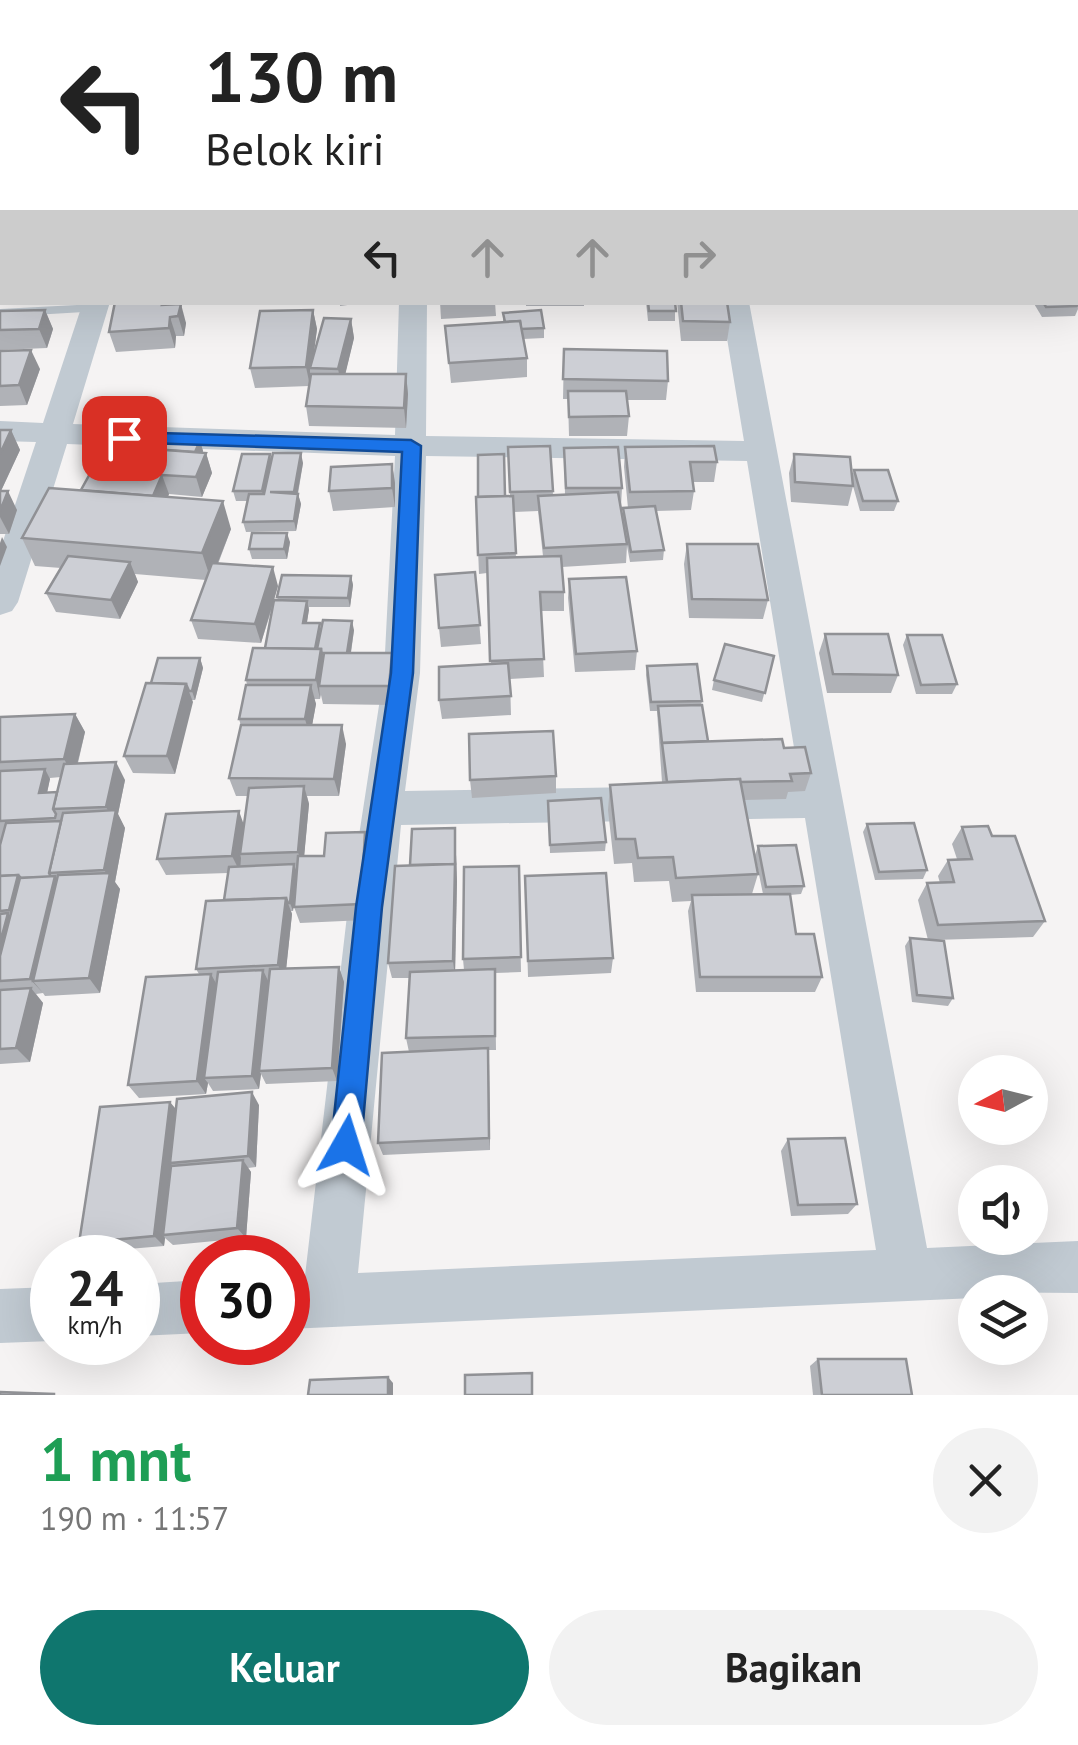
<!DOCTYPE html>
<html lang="id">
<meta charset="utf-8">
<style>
:root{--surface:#fff;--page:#f2f2f2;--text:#222;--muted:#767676;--accent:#0f766e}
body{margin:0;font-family:"PT Sans",sans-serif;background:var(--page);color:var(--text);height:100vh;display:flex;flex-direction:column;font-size:38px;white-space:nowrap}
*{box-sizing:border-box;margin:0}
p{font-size:32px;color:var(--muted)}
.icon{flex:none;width:55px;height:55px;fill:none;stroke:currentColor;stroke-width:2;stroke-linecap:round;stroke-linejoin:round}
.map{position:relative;height:1395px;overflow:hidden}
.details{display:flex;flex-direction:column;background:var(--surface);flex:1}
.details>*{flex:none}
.banner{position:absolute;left:0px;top:0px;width:1080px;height:305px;box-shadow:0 10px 40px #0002;background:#fff;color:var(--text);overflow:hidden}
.needle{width:65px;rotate:263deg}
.buttons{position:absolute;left:958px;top:1055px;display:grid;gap:20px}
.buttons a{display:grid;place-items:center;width:90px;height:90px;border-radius:50%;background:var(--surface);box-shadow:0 10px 40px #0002;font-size:50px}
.speed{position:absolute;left:30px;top:1235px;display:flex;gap:20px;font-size:50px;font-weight:700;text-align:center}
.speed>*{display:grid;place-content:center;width:130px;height:130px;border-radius:50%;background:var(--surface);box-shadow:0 10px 40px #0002;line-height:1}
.speed small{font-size:25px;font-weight:400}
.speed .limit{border:15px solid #d22;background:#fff;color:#111}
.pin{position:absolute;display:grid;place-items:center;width:85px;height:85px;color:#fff;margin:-42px;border-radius:20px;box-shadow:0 5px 15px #0006}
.me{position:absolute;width:110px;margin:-55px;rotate:6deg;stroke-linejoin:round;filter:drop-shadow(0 0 8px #0008)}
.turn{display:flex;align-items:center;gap:35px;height:210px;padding:0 40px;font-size:45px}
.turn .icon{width:130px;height:130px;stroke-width:2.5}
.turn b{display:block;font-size:70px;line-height:85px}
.lanes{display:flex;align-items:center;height:95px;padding:0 40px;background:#0003;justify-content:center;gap:50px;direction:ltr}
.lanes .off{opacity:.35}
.round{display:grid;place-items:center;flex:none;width:105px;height:105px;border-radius:52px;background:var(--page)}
.overview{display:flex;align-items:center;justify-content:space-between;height:170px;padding:0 40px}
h1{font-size:60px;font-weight:700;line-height:75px;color:#1e9e55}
.cta{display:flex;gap:20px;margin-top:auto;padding:20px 40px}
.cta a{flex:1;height:115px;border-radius:60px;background:var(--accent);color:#fff;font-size:40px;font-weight:700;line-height:115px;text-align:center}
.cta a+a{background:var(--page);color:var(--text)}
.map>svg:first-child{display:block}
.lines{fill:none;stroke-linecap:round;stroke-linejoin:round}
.lane{fill:#c1cad2;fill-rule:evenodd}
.street{fill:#c1cad2;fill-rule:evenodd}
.wall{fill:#b0b2b7;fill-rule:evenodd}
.shaded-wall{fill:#909195}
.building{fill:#cdcfd5;stroke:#909195;stroke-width:2.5}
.route{fill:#1a73e8;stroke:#114b97;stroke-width:2.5}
</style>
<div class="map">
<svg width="1078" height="1395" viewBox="0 0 1078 1395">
<rect width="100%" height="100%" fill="#f5f3f3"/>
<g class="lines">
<polygon class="lane" points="96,304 102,308 101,311 0,317 0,309"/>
<g class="street">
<path d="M83,302H110L73,424L395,435L399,302H427L426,436L744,441L721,302H749L927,1248L1078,1241V1293L975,1292V1298L288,1329V1277L305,1276L348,907L384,673L395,456L67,444L18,602L12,611L0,615V550L36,442L0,441V421L43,423ZM426,456L747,461L800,784L405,791L420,673ZM805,818L876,1250L358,1273L401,825Z"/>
<polygon points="202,1280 202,1333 138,1336 138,1284"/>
<polygon points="52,1287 52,1341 0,1343 0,1289"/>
</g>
</g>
<g class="wall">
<rect x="0" y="137" width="2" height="60"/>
<polygon points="2,248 2,298 0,298 0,255"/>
<polygon points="115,302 167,302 186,323 184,336 176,336 175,348 116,352 109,332"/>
<polygon points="299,302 328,302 328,303 300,305"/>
<polygon points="340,302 370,302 340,306"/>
<polygon points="440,302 495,302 496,316 441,319"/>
<rect x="526" y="302" width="58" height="4"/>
<polygon points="646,302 675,302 675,321 648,321"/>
<polygon points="677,302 727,302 730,322 727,341 681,341"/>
<polygon points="1033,302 1077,302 1078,309 1075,316 1042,317"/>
<polygon points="45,310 53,329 47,348 0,350 0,311"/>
<polygon points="313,310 317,329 313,358 351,319 354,338 345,374 406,374 408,394 406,428 309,426 306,406 309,386 255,388 250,368"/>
<polygon points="503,313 544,328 544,338 523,339 527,358 527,377 451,383 445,326 503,322"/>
<polygon points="564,349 668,381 666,400 627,400 629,416 627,436 569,436 568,399 563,399"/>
<polygon points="0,351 40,369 27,405 0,406"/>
<polygon points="0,430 11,430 20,450 1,491 17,510 9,534 0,534"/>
<polygon points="200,441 203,451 202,453 206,453 212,473 202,497 169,494 168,497 231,529 218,564 278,586 274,600 278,600 277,597 351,576 353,585 350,607 309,607 307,623 321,628 354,630 351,653 392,653 395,672 392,705 323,704 321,695 320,699 314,699 316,704 312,725 346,744 339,796 307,796 309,804 304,856 324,856 369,848 365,920 300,923 294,907 297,869 296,869 297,873 293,911 291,911 292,914 286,969 339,967 344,982 337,1081 266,1084 261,1074 259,1089 213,1091 208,1083 206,1094 139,1098 128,1085 199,974 196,969 224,900 228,873 166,875 157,859 244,824 248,796 236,796 229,778 241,726 239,719 247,685 246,680 265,648 274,602 261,643 198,639 191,620 206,580 135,574 138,582 120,619 56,612 46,593 61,568 35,566 22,538 81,490 99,471 125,447"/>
<path d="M550,446L553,495H565L564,448L622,488L621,506L623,517V508H628L624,467L625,447L717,462L714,482H693L694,491L691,510L656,511L664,550L663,560L630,562L627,546L626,563L562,567L564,592V611H541L544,677L510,679L511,715L442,719L439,700L491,664L487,573L479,574L476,497L510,496L508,447ZM538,511L543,556L516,557L514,512Z"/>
<polygon points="794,454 852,477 854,470 898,501 894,511 860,511 853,486 848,506 791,502 789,473"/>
<polygon points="271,460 303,463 298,494 301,504 296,531 246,532 243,522 248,501 236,501 233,491"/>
<polygon points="392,464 395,483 395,507 333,511 329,491"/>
<polygon points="290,542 287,559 252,559 249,549"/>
<polygon points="687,544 768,600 763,619 689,618 684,564"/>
<polygon points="475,572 481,644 441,647 439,628"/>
<polygon points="569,579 637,651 635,670 575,672 568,598"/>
<polygon points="825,634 898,675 891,693 827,693 819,653"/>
<polygon points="907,635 957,684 952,694 916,694 903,645"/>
<polygon points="774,656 762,702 712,690 714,680"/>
<polygon points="200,658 203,668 195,700 192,700 175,774 133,773 124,756 151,683"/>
<polygon points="647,666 702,701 701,705 708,741 784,748 811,773 805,791 788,792 786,799 744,800 758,874 752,894 763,894 755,855 758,846 804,886 801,894 790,895 796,934 822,977 815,992 696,992 688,911 691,901 672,902 669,881 634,882 632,863 614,864 608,810 610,785 662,782 657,711 650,711 646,675"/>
<path d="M75,714L85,732L78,763L125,780L118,814L125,828L115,882L120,889L100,993L45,996L43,993L36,994L43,1003L30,1062L0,1064V717ZM61,777L57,792L47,793L50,778Z"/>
<polygon points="556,776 556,793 472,798 470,780"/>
<polygon points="548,810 606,842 605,851 550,853"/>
<polygon points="867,824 927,870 923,879 875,880 863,832"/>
<polygon points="962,827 992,836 1045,921 1033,937 933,940 953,998 948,1006 912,1002 905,946 910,938 928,940 918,900 927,883 940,883 938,876 948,860 957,859 952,844"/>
<polygon points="455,828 457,881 455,970 464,970 463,959 519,866 521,972 495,973 496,1050 488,1050 490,1150 383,1155 378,1143 409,1052 406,1038 409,978 392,978 388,963 410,865"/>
<polygon points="525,876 613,958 611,973 528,977"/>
<polygon points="259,1105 256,1167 248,1168 251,1172 246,1238 173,1245 165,1238 164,1246 92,1252 79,1243 176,1109"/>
<polygon points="788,1139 857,1204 848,1214 791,1216 781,1151"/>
<polygon points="818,1359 912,1395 813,1395 810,1366"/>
</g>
<g class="shaded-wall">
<polygon points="2,34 2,61 0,61 0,37"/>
<polygon points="2,206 2,240 0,244 0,211"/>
<polygon points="181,304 186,323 184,336 178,316"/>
<polygon points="45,310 53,329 47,348 39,329"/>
<polygon points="313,310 317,329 312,368 310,368 310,386 306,367"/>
<polygon points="170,317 176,336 175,348 169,328"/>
<polygon points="351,319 354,338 342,388 338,369"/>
<polygon points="31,350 40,369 27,405 19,385"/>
<polygon points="406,374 408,394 406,428 404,408"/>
<polygon points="11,430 20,450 0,493 0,454"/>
<polygon points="200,441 203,451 195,469 192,459"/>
<polygon points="206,453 212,473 202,497 196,477"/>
<polygon points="301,453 303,463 296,502 294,492"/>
<polygon points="270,454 272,464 264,501 262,491"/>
<polygon points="392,464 395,483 395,507 392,488"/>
<polygon points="162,475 169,494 157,521 150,502"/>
<polygon points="8,491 17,510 9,534 0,517 0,511"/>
<polygon points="298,494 301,504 296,531 294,521"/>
<polygon points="223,501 231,529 211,580 202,553"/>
<polygon points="287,533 290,542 287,559 284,549"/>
<polygon points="2,537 7,547 0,566 0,543"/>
<polygon points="130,562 138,582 120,619 111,600"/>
<polygon points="273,567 278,586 261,643 255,624"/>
<polygon points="351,576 353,585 350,607 348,598"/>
<polygon points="307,601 309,610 305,633 303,623"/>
<polygon points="352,621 354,630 349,664 347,655"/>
<polygon points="321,649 326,668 319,686 320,699 316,680"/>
<polygon points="392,653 395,672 392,705 389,686"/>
<polygon points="200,658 203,668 195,700 192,691"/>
<polygon points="186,684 193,702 175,774 167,756"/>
<polygon points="311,685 316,704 310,737 305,719"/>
<polygon points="75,714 85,732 74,777 64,759"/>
<polygon points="342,725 346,744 339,796 334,779"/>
<polygon points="116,762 125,780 118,814 125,828 115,882 120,889 100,993 89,978 109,877 104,870 114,821 106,807"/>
<polygon points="45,769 50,779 45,802 39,793"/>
<polygon points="304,786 309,804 303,869 298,852"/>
<polygon points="239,811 245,828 240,854 241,858 240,872 232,856"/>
<polygon points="455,828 457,881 455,977 453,961"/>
<polygon points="365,832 369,848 365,920 361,904"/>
<polygon points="294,864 297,873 293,911 290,903"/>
<polygon points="18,875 30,891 22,926 9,910"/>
<polygon points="55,876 66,893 33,981 43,993 30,979"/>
<polygon points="286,898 292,914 285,980 278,965"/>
<polygon points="8,913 20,929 0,981 0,943"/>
<polygon points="339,967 344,982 337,1081 332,1068"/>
<polygon points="263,970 270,985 259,1071 261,1074 259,1089 252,1076"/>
<polygon points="211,974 219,989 204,1078 208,1083 206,1094 197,1081"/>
<polygon points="31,988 43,1003 30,1062 16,1048"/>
<polygon points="488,1048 489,1062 490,1150 489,1138"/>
<polygon points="252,1092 259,1105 256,1167 248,1156"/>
<polygon points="170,1102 180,1114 170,1163 174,1167 163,1235 165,1238 164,1246 154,1236"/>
<polygon points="243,1160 251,1172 246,1238 237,1228"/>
<polygon points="388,1377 393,1383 393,1395 388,1395"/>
</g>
<g class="building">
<polygon points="0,0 11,0 10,2 2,2 2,12 0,13"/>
<polygon points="22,0 50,0 50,2 21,2"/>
<polygon points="53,0 83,0 82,2 53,2"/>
<polygon points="92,0 116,0 115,2 91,2"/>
<polygon points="127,0 165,0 164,2 157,2 156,1 126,2"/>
<rect x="0" y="137" width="2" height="41"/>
<polygon points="2,248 2,278 0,278 0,255"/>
<polygon points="115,302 163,302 162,305 181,304 178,316 170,317 169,328 109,332"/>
<polygon points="648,302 675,302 676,311 649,311"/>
<polygon points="681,302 727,302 730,322 683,321"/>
<polygon points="1043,302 1077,302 1078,306 1046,307"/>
<polygon points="45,310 39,329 0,330 0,311"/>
<polygon points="313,310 306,367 250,368 260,311"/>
<polygon points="541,310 544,328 521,329 520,321 505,322 503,313"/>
<polygon points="324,318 351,319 338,369 310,368"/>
<polygon points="520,321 527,358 449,363 445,326"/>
<polygon points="564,349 667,351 668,381 563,379"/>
<polygon points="31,350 19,385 0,386 0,351"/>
<polygon points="311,374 406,374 404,408 306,406"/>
<polygon points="568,391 626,391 629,416 569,417"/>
<polygon points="0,430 11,430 0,454"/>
<polygon points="131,436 200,441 195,452 125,447"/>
<polygon points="111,446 206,453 196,477 162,475 153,496 81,490 92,470 99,471"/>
<polygon points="550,446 553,491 510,492 508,447"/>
<polygon points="714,446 717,462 690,462 694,491 630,492 625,447"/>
<polygon points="618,447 622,488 566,488 564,448"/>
<polygon points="273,453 301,453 294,492 270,492 298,494 294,521 243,522 249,494 264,494"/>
<polygon points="242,454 270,454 262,491 233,491"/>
<polygon points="504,454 505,496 478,497 478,455"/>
<polygon points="794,454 850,457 853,486 795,482"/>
<polygon points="392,464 392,488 329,491 331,467"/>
<polygon points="854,470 888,470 898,501 863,501"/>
<polygon points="49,488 223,501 202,553 22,538"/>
<polygon points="0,491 8,491 0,511"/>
<polygon points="618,492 627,544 544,548 538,496"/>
<polygon points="513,496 516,553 478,555 476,497"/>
<polygon points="655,506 664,550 631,552 623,508"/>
<polygon points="252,533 287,533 284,549 249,549"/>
<polygon points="687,544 758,544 768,600 692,599"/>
<polygon points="68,556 130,562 111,600 46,593"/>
<polygon points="561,556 564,592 540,592 544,659 490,661 487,558"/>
<polygon points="212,563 273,567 255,624 191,620"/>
<polygon points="475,572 480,625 439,628 435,575"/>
<polygon points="282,575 351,576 348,598 277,597"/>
<polygon points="626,577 637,651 576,654 569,579"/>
<polygon points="274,600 307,601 303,623 320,623 315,649 265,648"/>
<polygon points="323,620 352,621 347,653 322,654 321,649 317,649"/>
<polygon points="825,634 888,634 898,675 833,674"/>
<polygon points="907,635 942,635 957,684 921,685"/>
<polygon points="725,644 774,656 765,693 714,680"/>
<polygon points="253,648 321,649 316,680 246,680"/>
<polygon points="324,653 392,653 389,686 319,686"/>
<polygon points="158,658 200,658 192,691 189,691 186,684 151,683"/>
<polygon points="508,663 511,696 439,700 439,667"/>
<polygon points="697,664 702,701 651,702 647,666"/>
<polygon points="146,683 186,684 167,756 124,756"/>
<polygon points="246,685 311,685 305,719 239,719"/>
<polygon points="702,705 708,741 662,743 658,706"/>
<polygon points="75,714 64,759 0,762 0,717"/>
<polygon points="241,725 342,725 334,779 229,778"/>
<polygon points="553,731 556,776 470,780 469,734"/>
<polygon points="782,739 784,748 805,747 811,773 790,774 792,781 740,782 740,779 667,782 662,743"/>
<polygon points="116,762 106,807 53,809 64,764"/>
<polygon points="45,769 39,793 57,792 53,809 56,814 55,818 0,821 0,771"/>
<polygon points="740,779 758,874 676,878 673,857 638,858 635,839 616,839 610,785"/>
<polygon points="304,786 298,852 240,854 249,788"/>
<polygon points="601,798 606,842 550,845 548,801"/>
<polygon points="116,810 104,870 49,873 63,813"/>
<polygon points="239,811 232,856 157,859 166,814"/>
<polygon points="61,821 49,873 51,877 21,878 18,875 0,876 0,845 6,823"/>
<polygon points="914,823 927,870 879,872 867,824"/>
<polygon points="988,826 992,836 1015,836 1045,921 938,925 927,883 954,882 948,860 972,859 962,827"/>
<polygon points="455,828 455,864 410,865 412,829"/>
<polygon points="365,832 361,904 294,907 298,856 324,856 326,833"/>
<polygon points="796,845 804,886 766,887 758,846"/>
<polygon points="294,864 290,903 288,903 286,898 224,900 229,867"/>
<polygon points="455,864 453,961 388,963 395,866"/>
<polygon points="519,866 521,957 463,959 464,867"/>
<polygon points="110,873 89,978 33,981 58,875"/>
<polygon points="606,873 613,958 528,961 525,876"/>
<polygon points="18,875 9,910 0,911 0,876"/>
<polygon points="55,876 30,979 0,981 0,956 20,878"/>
<polygon points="790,894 796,934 814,934 822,977 700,977 692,895"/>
<polygon points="286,898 278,965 196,969 206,901"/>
<polygon points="8,913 0,943 0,914"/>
<polygon points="910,938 944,941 953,998 917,995"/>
<polygon points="339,967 332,1068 259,1071 270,969"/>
<polygon points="495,969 495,1036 406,1038 410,972"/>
<polygon points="263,970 252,1076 204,1078 218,972"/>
<polygon points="211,974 197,1081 128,1085 146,977"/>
<polygon points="31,988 16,1048 0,1049 0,990"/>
<polygon points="488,1048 489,1138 378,1143 382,1053"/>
<polygon points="252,1092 248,1156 170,1163 177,1099"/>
<polygon points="170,1102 154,1236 79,1243 100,1107"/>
<polygon points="845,1138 857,1204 798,1205 788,1139"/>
<polygon points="243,1160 237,1228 163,1235 171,1166"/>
<polygon points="818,1359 906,1359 912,1395 822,1395"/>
<polygon points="532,1373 532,1395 465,1395 465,1375"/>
<polygon points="388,1377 388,1395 308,1395 310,1380"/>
<polygon points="0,1392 54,1394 54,1395 0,1395"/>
</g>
<polygon class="route" points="124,432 411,440 421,446 413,673 382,907 361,1145 357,1156 346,1160 336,1156 331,1145 356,907 391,673 402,452 118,442 118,434"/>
</svg>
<div class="buttons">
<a><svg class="needle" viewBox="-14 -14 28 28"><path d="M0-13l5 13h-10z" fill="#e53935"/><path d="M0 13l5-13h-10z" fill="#767676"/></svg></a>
<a><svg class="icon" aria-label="sound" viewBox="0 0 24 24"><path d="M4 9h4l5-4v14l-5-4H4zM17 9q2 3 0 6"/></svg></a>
<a><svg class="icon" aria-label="layers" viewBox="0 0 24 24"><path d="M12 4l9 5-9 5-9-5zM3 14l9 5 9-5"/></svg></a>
</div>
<div class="speed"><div>24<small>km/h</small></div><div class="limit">30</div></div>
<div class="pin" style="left:124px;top:438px;background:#d93025"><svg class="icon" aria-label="arrive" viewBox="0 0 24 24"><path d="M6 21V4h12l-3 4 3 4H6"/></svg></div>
<svg class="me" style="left:346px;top:1145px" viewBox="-20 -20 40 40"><path d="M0-17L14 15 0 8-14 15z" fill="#1a73e8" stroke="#fff" stroke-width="4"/></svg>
<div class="banner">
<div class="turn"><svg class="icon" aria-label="left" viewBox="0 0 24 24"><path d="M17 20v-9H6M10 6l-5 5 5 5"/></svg><div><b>130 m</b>Belok kiri</div></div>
<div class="lanes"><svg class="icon" aria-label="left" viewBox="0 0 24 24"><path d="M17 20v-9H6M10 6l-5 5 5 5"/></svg><svg class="icon off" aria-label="ahead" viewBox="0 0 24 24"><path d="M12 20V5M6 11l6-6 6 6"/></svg><svg class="icon off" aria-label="ahead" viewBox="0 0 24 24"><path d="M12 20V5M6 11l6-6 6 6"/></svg><svg class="icon off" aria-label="right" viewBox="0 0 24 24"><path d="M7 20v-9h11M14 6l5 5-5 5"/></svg></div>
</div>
</div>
<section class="details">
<div class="overview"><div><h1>1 mnt</h1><p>190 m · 11:57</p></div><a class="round"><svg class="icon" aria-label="close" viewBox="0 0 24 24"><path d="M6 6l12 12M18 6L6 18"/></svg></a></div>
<div class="cta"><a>Keluar</a><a>Bagikan</a></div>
</section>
